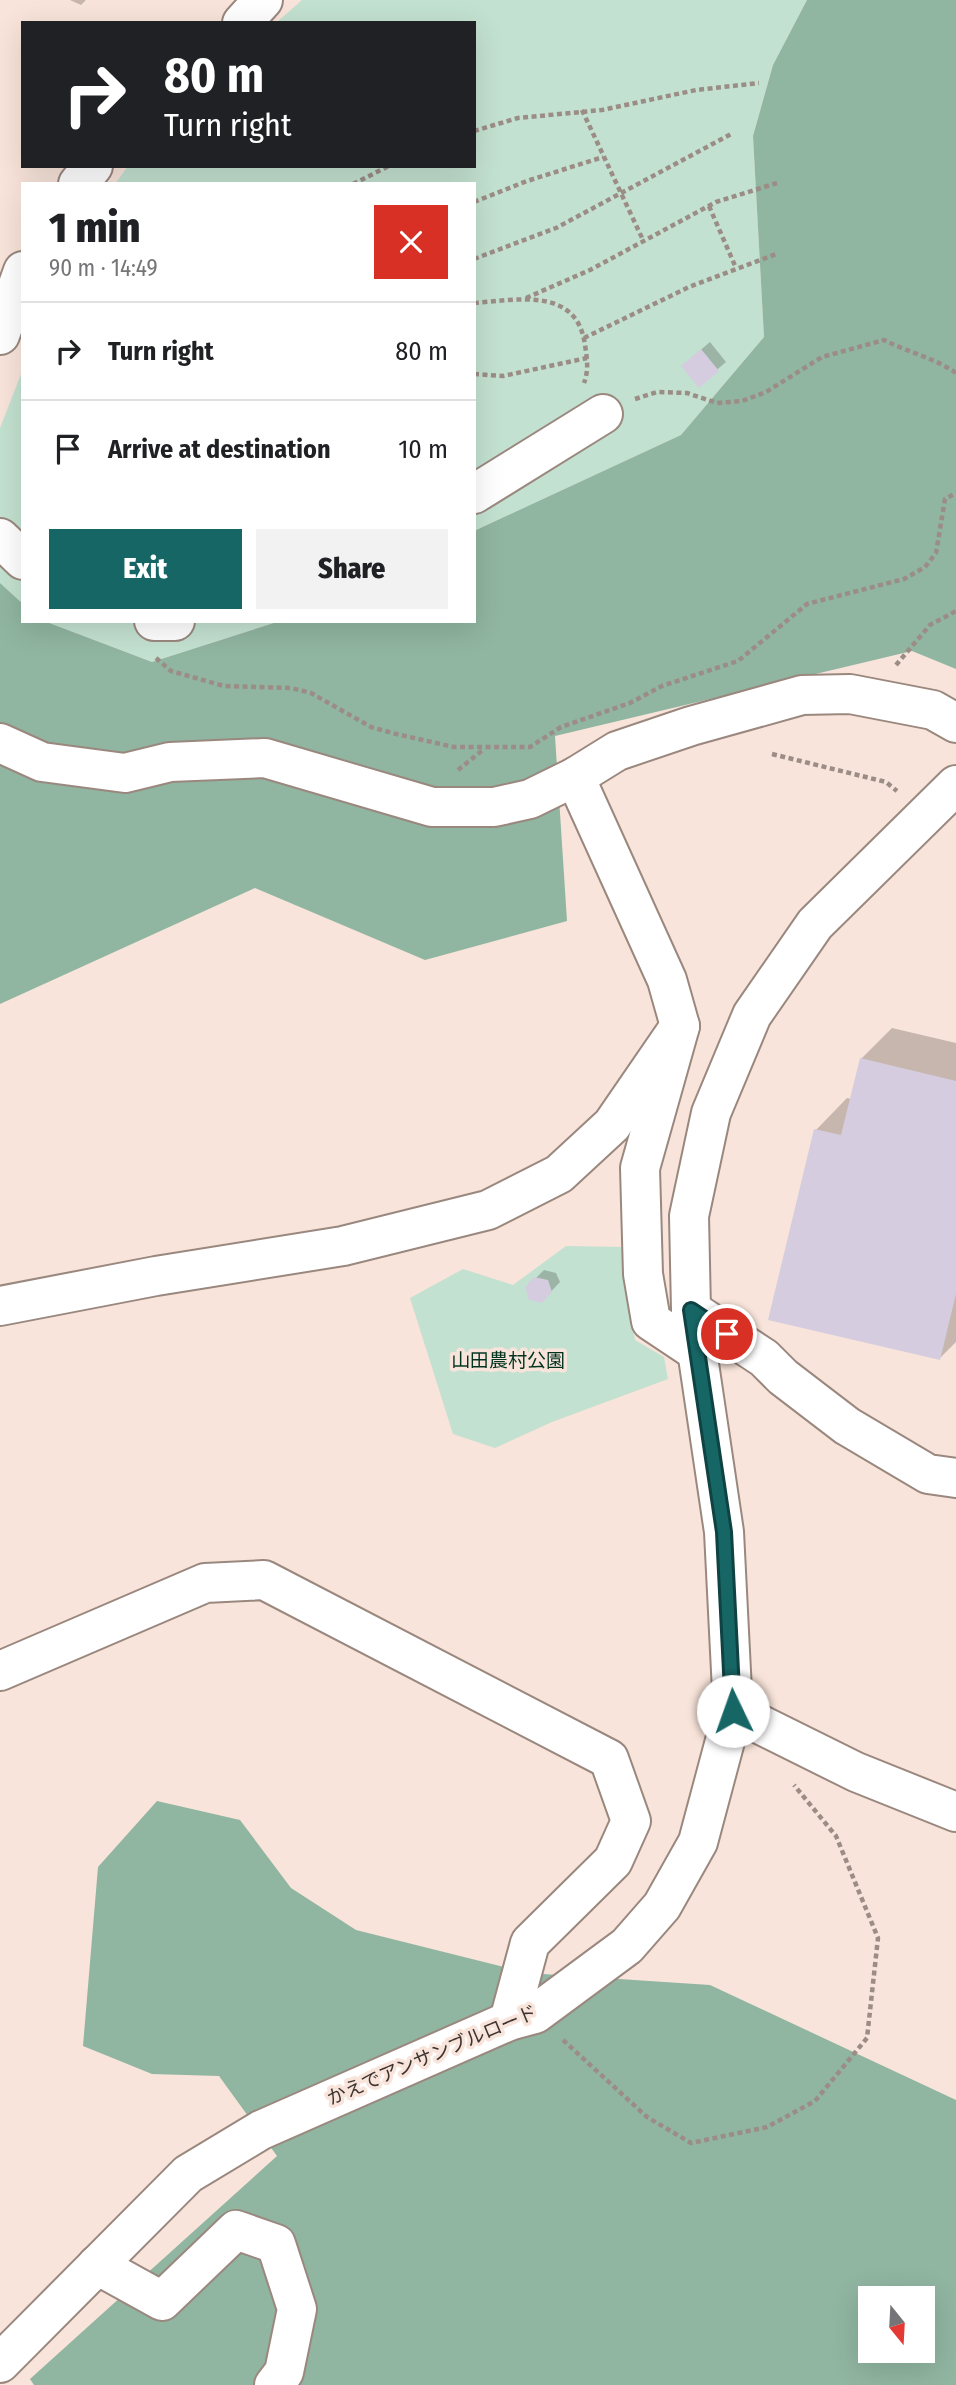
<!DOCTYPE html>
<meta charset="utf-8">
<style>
:root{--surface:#fff;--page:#f2f2f2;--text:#202124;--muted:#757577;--line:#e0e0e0;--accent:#176666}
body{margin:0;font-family:"Fira Sans Condensed","Noto Sans JP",sans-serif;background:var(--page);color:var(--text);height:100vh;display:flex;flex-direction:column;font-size:26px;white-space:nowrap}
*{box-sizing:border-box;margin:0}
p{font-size:23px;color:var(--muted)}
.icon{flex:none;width:38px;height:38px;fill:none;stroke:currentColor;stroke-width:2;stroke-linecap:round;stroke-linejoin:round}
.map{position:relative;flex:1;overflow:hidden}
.sheet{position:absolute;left:21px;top:182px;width:455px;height:441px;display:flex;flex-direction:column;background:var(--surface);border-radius:0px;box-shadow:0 7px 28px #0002}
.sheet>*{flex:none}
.hud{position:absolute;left:21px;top:21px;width:455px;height:147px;border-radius:0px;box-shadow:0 7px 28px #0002;background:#202124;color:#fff;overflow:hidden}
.needle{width:46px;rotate:162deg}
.tools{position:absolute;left:858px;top:2286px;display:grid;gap:14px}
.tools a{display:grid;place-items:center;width:77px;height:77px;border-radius:0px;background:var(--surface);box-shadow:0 7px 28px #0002;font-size:35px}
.pin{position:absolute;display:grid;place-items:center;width:60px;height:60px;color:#fff;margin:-30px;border:4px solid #fff;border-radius:50%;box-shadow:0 2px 7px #0007}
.me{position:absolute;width:77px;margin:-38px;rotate:357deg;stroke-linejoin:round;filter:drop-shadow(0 0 5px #0008)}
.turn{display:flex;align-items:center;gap:24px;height:147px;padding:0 28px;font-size:32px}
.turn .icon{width:91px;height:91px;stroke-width:2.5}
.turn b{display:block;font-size:49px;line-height:60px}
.round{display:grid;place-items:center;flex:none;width:74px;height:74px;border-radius:0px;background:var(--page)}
.summary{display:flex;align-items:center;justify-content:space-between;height:119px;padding:0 28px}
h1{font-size:42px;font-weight:800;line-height:52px}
.button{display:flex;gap:14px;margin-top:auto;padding:14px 28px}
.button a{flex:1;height:80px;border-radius:0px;background:var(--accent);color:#fff;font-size:28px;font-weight:800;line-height:80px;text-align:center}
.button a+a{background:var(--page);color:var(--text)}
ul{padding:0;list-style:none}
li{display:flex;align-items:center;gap:21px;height:98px;padding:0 28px;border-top:2px solid var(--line)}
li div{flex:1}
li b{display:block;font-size:26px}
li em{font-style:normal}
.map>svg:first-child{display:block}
.green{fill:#c3e1d0}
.forest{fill:#90b5a1;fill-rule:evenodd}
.shadow{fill:#0003}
.building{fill:#d5cddf}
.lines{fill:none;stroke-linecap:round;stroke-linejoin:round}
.minor-casing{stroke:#9a887f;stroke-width:42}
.path{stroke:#9b8d86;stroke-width:4.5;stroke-dasharray:5 3.5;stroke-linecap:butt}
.minor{stroke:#fff;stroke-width:38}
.route-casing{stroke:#0f4242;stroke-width:18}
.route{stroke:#176666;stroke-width:12}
.labels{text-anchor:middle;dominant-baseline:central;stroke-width:7;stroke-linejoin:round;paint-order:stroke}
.park-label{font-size:19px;fill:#003420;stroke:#f8e4da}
.street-label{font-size:19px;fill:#3c3430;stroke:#f8e4da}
</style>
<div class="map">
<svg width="956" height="2385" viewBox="0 0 956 2385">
<rect width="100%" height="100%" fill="#f8e4da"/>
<g class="green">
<polygon points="302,0 807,0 773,65 753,136 764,337 681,435 474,531 474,184 115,184 128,166 474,166 474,23 276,23"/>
<polygon points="23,369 23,604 0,583 0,428"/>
<polygon points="44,621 280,621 152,662"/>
<polygon points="566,1246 623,1247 635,1340 664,1357 668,1379 552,1422 495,1448 453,1434 410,1298 463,1269 513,1285"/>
</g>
<g class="forest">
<polygon points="807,0 956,0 956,669 912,651 555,736 567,921 425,960 255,888 0,1004 0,583 23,604 23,621 44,621 152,662 280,621 474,621 474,531 681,435 764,337 753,136 773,65"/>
<path d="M157,1801L240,1820L291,1888L356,1930L528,1973L710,1985L956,2100V2385H34L30,2379L277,2156L219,2076L152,2074L83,2046L98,1867ZM870,2298H922V2350H870Z"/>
</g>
<g class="shadow">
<polygon points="70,0 86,0 81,5"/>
<polygon points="710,342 726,362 699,385 691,358"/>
<polygon points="892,1028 956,1043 956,1342 940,1358 816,1130 847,1098 851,1099 861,1059"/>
<polygon points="544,1270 556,1273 560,1282 542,1301 527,1287"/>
</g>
<g class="building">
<polygon points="701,349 719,371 699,388 681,366"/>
<polygon points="860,1058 956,1081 956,1294 940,1360 768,1320 814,1129 841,1135"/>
<polygon points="534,1277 548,1280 552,1292 542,1303 529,1300 525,1287"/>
</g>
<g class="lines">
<defs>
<g id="minor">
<polyline points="242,23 263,0"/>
<polyline points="78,184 93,166"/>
<polyline points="0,335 23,271"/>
<polyline points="474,494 603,414"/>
<polyline points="0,538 23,560"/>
<polyline points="154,621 175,621"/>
<polyline points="0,743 42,762 125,773 170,762 265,758 432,807 494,807 530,799 575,777 617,751 691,726 802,695 850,694 933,710 956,723"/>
<polyline points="575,777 667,980 680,1026 640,1168 643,1274 651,1321 696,1351"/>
<polyline points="0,1306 156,1276 343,1246 488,1210 559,1174 612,1125 680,1026"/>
<polyline points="691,1310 764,1358 783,1377 847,1426 928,1474 956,1478"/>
<polyline points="0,1671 205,1583 264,1580 609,1759 631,1821 613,1861 530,1943 509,2021"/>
<polyline points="733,1711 856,1772 956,1812"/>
<polyline points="97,2265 162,2301 236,2230 276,2244 297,2309 284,2372 274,2385"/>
<polyline points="0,2363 188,2174 261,2130 509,2021 535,2014 627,1946 662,1906 698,1842 733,1711 724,1532 691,1310 689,1216 711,1113 752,1015 815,924 956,785"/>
</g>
</defs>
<use href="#minor" class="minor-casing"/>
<g class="path">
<polyline points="582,110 643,240"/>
<polyline points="474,131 518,118 602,110 696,90 759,83"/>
<polyline points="353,184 389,166"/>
<polyline points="474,202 527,181 603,157"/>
<polyline points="709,206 736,268"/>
<polyline points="474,259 556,228 733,133"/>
<polyline points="526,298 590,270 716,202 777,183"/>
<path d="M474,303C517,300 577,286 585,345C587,358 589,370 584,383"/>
<polyline points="584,338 689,287 776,254"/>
<polyline points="474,374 503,376 587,358"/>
<path d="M635,399L657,392L687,393L717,403L742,401L766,392L822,357L884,340C907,352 935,358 956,373"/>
<polyline points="156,658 171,671 224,686 291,688 311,693 371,727 396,734 454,747 530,747 561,727 630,703 662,686 738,661 807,604 904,579 925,567 936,553 945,499 956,493"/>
<polyline points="896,665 930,625 956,611"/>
<polyline points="772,754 886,782 897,791"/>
<polyline points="458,770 484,749"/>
<polyline points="563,2040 647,2117 691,2143 767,2127 815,2101 867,2038 878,1938 836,1836 794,1785"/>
</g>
<use href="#minor" class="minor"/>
</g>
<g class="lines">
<defs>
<polyline id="route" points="727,1334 691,1310 724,1532 733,1711"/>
</defs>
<use href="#route" class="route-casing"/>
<use href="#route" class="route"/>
</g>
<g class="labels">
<g class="park-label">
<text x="508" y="1360">山田農村公園</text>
</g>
<g class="street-label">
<text transform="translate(432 2055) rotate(-23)">かえでアンサンブルロード</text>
</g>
</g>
</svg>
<div class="tools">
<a><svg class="needle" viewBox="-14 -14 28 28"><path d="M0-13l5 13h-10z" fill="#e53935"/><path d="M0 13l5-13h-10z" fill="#757577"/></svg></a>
</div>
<div class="pin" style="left:727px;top:1334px;background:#d93025"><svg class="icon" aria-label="arrive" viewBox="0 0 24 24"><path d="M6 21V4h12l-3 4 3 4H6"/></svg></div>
<svg class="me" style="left:733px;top:1711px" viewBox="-20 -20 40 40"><circle r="19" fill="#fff"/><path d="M0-13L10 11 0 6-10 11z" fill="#176666"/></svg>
<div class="hud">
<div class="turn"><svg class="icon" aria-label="right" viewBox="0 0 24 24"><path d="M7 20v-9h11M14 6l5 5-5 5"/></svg><div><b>80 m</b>Turn right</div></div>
</div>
<section class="sheet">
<div class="summary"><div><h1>1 min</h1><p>90 m · 14:49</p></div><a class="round" style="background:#d93025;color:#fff"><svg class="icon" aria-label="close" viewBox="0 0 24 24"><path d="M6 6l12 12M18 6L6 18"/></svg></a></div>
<ul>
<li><svg class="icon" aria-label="right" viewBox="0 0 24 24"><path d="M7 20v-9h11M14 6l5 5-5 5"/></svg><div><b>Turn right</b></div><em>80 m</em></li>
<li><svg class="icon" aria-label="arrive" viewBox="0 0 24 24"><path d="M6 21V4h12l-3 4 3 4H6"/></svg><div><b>Arrive at destination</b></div><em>10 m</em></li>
</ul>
<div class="button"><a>Exit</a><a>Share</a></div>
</section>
</div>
